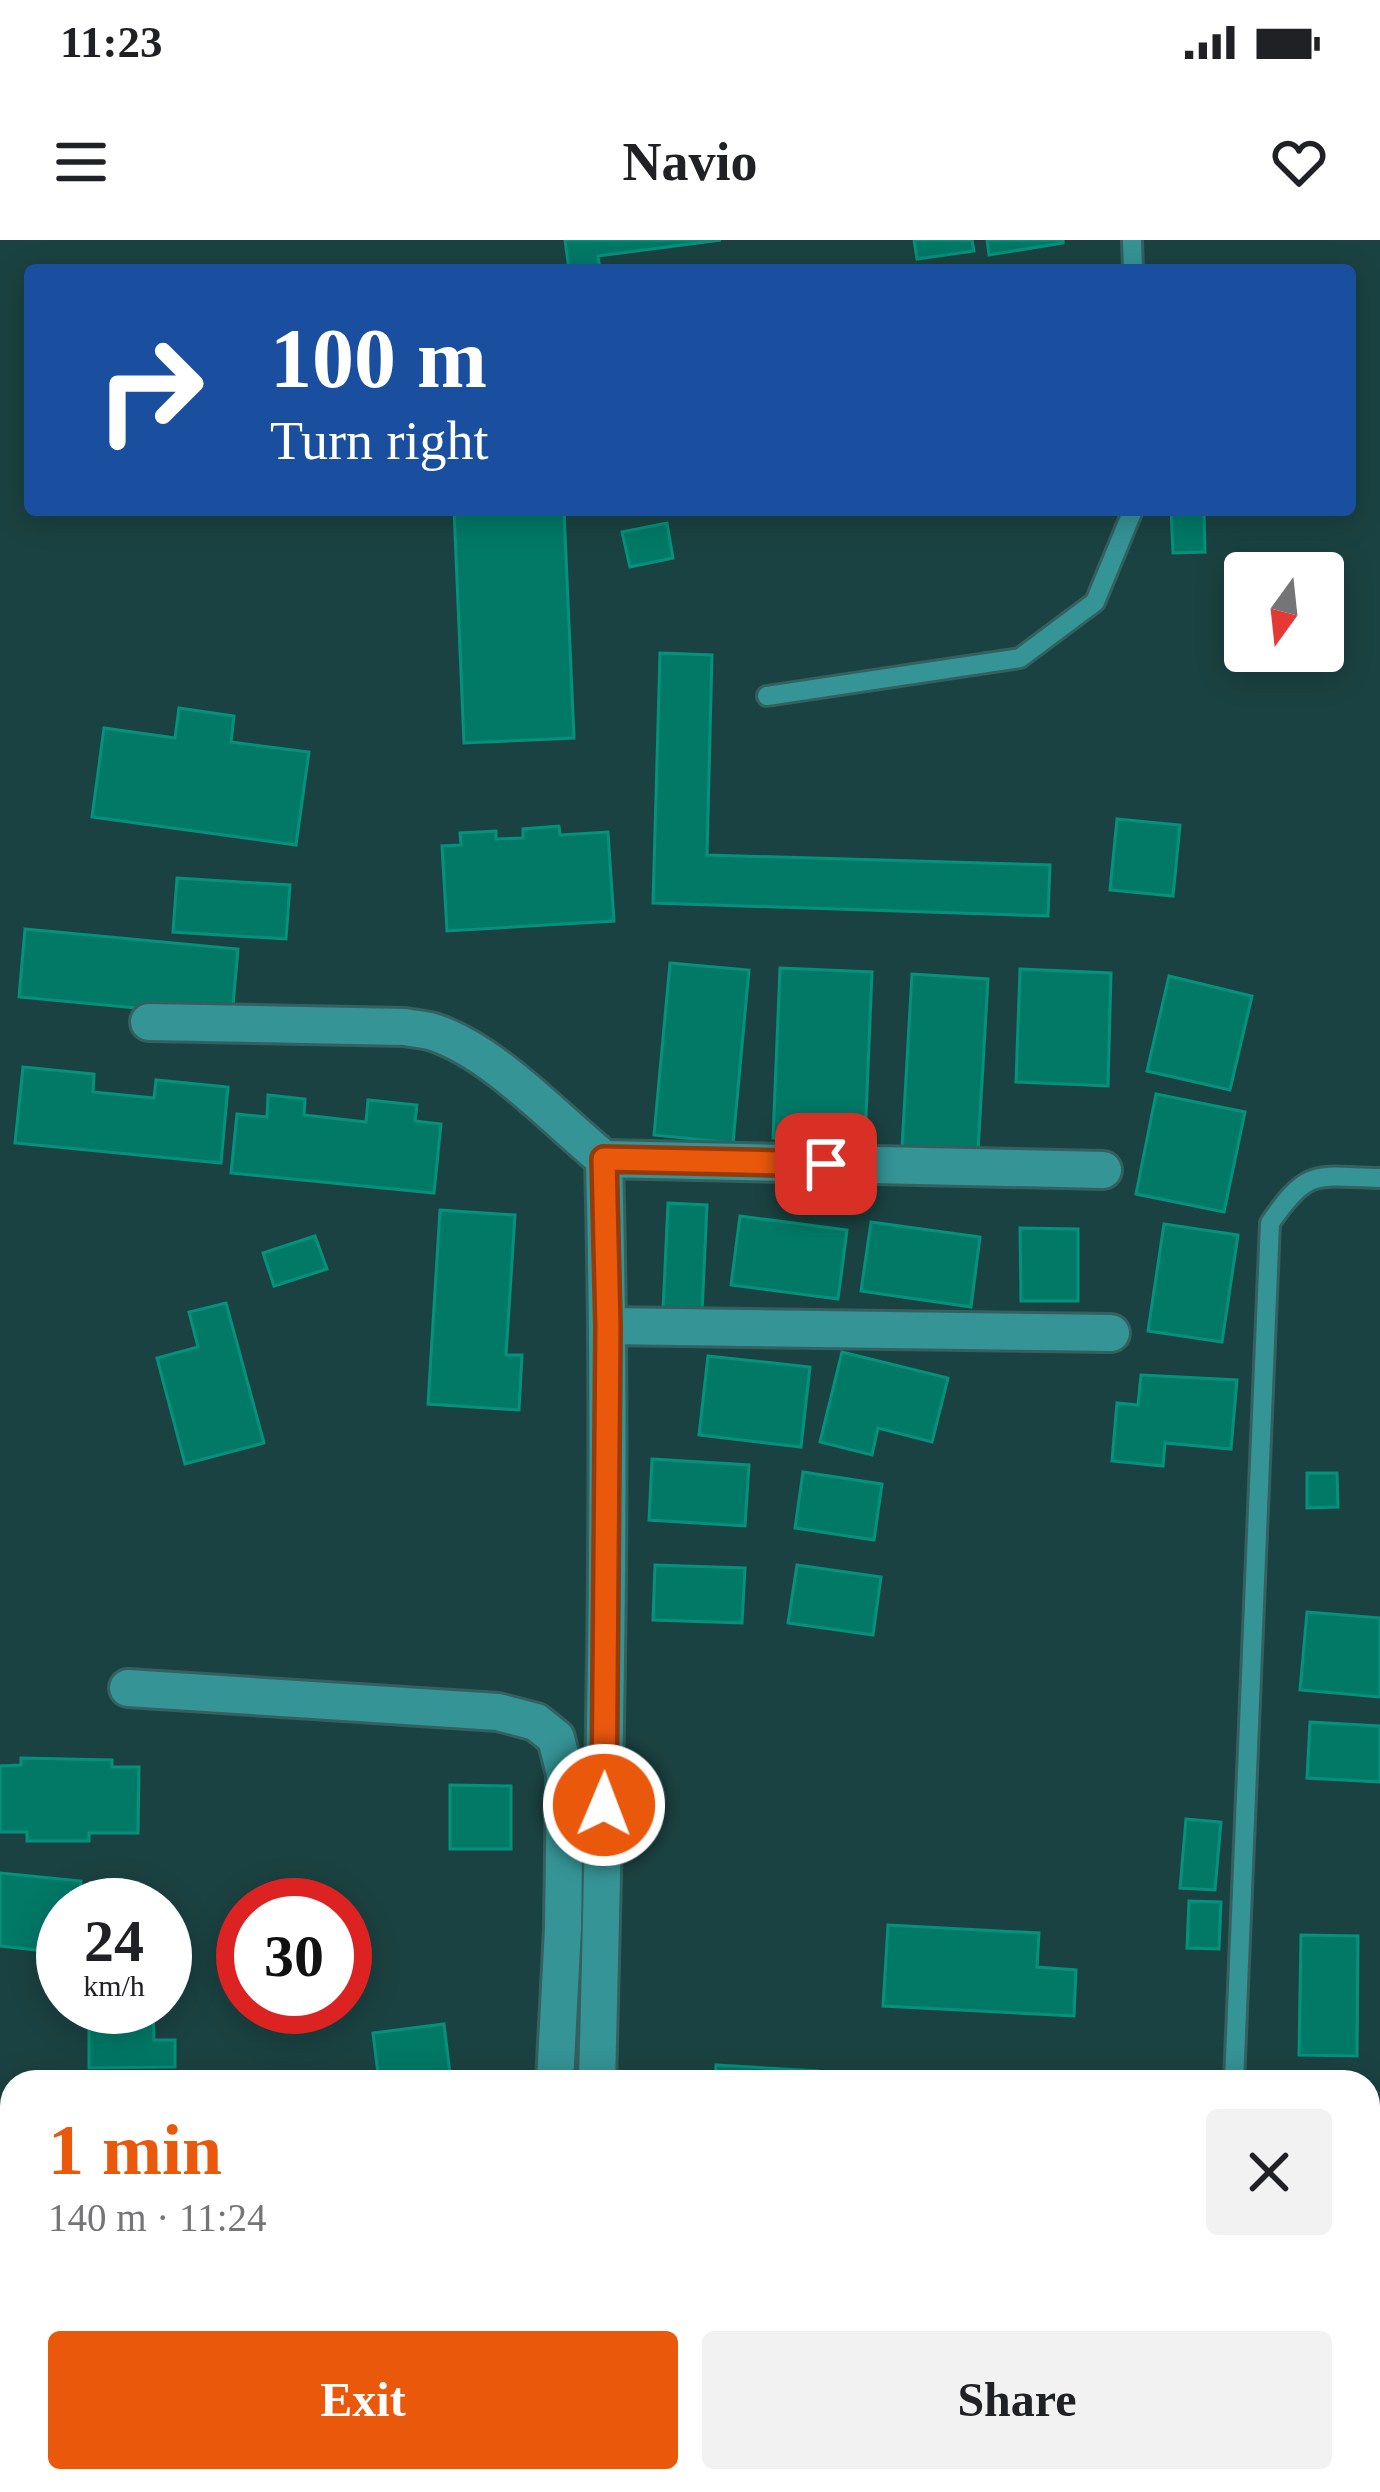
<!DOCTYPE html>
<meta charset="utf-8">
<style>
:root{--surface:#fff;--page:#f2f2f2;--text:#202124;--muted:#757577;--accent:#ea580c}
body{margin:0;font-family:Georgia,serif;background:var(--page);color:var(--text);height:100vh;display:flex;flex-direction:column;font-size:45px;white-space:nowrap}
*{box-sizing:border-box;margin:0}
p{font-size:39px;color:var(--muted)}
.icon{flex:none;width:66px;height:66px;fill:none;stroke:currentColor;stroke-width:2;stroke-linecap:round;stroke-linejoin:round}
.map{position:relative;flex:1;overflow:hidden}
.drawer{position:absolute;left:0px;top:1830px;width:1380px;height:423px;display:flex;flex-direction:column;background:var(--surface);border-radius:36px 36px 0 0;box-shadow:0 6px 30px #0003}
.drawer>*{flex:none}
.guide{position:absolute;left:24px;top:24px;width:1332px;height:252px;border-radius:12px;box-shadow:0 6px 30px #0003;background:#1a4fa0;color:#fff;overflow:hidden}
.needle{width:78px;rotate:195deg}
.tools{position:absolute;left:1224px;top:312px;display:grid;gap:24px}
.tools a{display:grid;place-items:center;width:120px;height:120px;border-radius:12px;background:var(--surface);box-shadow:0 6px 30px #0003;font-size:60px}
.speed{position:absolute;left:36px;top:1638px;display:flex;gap:24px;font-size:60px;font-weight:700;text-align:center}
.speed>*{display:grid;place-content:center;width:156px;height:156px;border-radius:50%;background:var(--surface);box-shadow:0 6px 30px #0003;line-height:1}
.speed small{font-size:30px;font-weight:400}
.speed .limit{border:18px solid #d22;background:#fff;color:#111}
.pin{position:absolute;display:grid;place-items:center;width:102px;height:102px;color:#fff;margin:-51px;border-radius:24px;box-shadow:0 6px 18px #0006}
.me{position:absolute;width:132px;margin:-66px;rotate:1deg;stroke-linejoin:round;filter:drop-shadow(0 0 9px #0008)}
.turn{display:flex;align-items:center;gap:42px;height:252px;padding:0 48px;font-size:54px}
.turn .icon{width:156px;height:156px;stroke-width:2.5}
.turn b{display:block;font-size:84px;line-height:102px}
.round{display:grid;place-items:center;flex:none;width:126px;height:126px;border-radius:12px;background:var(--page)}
.head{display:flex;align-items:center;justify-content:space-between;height:204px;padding:0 48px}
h1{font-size:72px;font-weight:700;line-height:90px;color:var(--accent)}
.action{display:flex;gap:24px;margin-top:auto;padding:24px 48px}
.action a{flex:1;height:138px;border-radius:12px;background:var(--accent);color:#fff;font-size:48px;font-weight:700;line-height:138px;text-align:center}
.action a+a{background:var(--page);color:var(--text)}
.status{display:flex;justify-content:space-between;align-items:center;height:84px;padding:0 60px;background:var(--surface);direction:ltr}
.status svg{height:33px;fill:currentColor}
header{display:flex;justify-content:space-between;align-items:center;height:156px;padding:0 48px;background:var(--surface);font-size:54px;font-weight:700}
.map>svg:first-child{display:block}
.building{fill:#017967;stroke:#04927c;stroke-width:3}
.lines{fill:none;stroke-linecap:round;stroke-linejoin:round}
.service-casing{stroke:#346060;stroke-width:24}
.minor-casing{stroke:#346060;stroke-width:42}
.secondary-casing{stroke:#346060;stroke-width:60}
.service{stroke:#359496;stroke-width:18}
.minor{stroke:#359496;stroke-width:36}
.secondary{stroke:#608cac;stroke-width:54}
.route-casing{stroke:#983908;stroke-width:30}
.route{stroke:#ea580c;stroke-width:21}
</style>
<div class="status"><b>11:23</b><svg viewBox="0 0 49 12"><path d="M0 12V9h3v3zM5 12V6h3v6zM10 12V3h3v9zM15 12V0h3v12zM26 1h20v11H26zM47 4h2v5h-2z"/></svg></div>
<header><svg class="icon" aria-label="menu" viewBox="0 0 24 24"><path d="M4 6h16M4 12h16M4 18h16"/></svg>Navio<svg class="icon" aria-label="heart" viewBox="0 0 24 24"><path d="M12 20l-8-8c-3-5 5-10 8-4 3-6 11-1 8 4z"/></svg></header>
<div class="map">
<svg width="1380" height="2252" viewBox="0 0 1380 2252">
<rect width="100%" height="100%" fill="#1b4242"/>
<g class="building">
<polygon points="565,0 721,0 598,16 600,30 569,30"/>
<polygon points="914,0 972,0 974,11 917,19"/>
<polygon points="987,0 1063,0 1063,3 989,15"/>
<polygon points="454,270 564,270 574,498 464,503"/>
<polygon points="1171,270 1204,270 1205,312 1173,313"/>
<polygon points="667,283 673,318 630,327 622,292"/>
<polygon points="660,413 712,415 707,615 1050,625 1048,676 653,663"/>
<polygon points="179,468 234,476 231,502 309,512 296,605 92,577 104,488 175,498"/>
<polygon points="1117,579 1180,585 1173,656 1110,650"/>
<polygon points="559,586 560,595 608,592 614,681 447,691 442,606 461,605 460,593 496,591 496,599 523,598 523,589"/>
<polygon points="177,638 290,645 286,699 173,692"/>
<polygon points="25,689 238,709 232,777 19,757"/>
<polygon points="670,723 749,730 733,903 654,895"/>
<polygon points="780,728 872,732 865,901 773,898"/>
<polygon points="1020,729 1111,733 1108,846 1016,842"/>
<polygon points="912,734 988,739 978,911 902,907"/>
<polygon points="1169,736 1252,756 1230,850 1147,831"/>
<polygon points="23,827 94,834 93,852 154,858 156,840 228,847 221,923 15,903"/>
<polygon points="1156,854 1245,872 1224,972 1136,954"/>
<polygon points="268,855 305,859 304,875 366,882 368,860 417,865 415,881 441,884 434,953 231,933 237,874 267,877"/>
<polygon points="668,963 707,965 702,1073 663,1070"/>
<polygon points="440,970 515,975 506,1115 522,1115 519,1170 428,1164"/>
<polygon points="740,976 847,990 838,1059 731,1045"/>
<polygon points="871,982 980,997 971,1067 861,1051"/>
<polygon points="1164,984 1238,995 1222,1102 1148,1091"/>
<polygon points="1020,988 1078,989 1078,1061 1021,1061"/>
<polygon points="315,996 327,1029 274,1046 263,1013"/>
<polygon points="226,1063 264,1203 185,1224 157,1118 198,1107 189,1072"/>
<polygon points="842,1112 948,1138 932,1202 878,1188 872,1215 820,1202"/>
<polygon points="708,1116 810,1127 801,1207 699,1195"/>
<polygon points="1141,1135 1237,1140 1231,1209 1165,1203 1163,1226 1112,1221 1117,1163 1138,1165"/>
<polygon points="652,1219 749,1225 745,1286 649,1280"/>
<polygon points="803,1232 882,1244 874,1300 795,1288"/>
<polygon points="1307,1233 1337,1233 1338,1267 1307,1268"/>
<polygon points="655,1325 745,1328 742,1383 653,1380"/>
<polygon points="797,1325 881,1337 873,1395 788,1383"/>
<polygon points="1307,1372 1380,1378 1380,1457 1300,1450"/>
<polygon points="1310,1482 1380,1486 1380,1542 1307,1538"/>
<polygon points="21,1518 112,1520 112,1527 139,1527 138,1593 89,1593 89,1601 27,1601 27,1592 0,1592 0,1526 21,1525"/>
<polygon points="450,1545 511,1546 511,1609 450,1609"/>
<polygon points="1186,1579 1221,1582 1215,1650 1180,1648"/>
<polygon points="0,1633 81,1641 79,1665 63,1665 63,1713 0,1706"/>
<polygon points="1189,1661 1221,1662 1219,1709 1187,1708"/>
<polygon points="888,1685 1039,1693 1037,1727 1076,1730 1074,1776 883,1766"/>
<polygon points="1301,1695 1358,1696 1357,1816 1299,1815"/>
<polygon points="89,1767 153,1767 154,1800 175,1800 175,1827 89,1828"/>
<polygon points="444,1784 451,1842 379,1842 373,1793"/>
<polygon points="716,1825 817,1831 817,1842 715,1842"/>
<polygon points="1368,1956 1380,1956 1380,1993 1368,1992"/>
<polygon points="1368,2189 1380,2189 1380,2252 1279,2252 1280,2241 1368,2241"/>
</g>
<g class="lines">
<defs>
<g id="service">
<polyline points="1132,0 1133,30"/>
<polyline points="767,456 1020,418 1095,362 1133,270"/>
<path d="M1234,1842L1270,983C1309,926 1317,937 1380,938"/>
<polyline points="352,2252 353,2241"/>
<polyline points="947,2252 949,2241"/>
</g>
<g id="minor">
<path d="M149,782L405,787C414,789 424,789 433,792C493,811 556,880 604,919"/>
<polyline points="608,1086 1111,1093"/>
<polyline points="128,1448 498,1472 536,1482 556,1498 565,1534 563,1688 555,1842"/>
<path d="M597,1842C605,1534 612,1227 604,919L1103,930"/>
<polyline points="1215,2252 1216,2241"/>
</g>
<g id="secondary">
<polyline points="0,2005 12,2006"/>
<polyline points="1368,2064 1380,2065"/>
</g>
</defs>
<use href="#service" class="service-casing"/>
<use href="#minor" class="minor-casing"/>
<use href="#secondary" class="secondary-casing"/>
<use href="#service" class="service"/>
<use href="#minor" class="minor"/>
<use href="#secondary" class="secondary"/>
</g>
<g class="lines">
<defs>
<polyline id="route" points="604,1565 608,1086 604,919 826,924"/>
</defs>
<use href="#route" class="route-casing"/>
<use href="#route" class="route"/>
</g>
</svg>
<div class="tools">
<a><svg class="needle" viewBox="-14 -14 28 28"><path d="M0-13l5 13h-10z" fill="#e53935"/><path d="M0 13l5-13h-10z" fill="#757577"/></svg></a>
</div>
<div class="speed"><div>24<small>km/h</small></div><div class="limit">30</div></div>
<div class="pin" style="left:826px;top:924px;background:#d93025"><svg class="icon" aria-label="arrive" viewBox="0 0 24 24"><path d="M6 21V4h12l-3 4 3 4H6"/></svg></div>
<svg class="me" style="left:604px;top:1565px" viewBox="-20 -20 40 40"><circle r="17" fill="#ea580c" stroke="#fff" stroke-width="3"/><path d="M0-11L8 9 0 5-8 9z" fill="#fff"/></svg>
<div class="guide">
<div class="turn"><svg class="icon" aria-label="right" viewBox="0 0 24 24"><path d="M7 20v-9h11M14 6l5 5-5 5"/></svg><div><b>100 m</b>Turn right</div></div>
</div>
<section class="drawer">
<div class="head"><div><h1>1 min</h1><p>140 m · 11:24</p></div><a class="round"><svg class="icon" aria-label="close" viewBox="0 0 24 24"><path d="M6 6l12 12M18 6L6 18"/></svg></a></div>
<div class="action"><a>Exit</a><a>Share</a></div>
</section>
</div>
